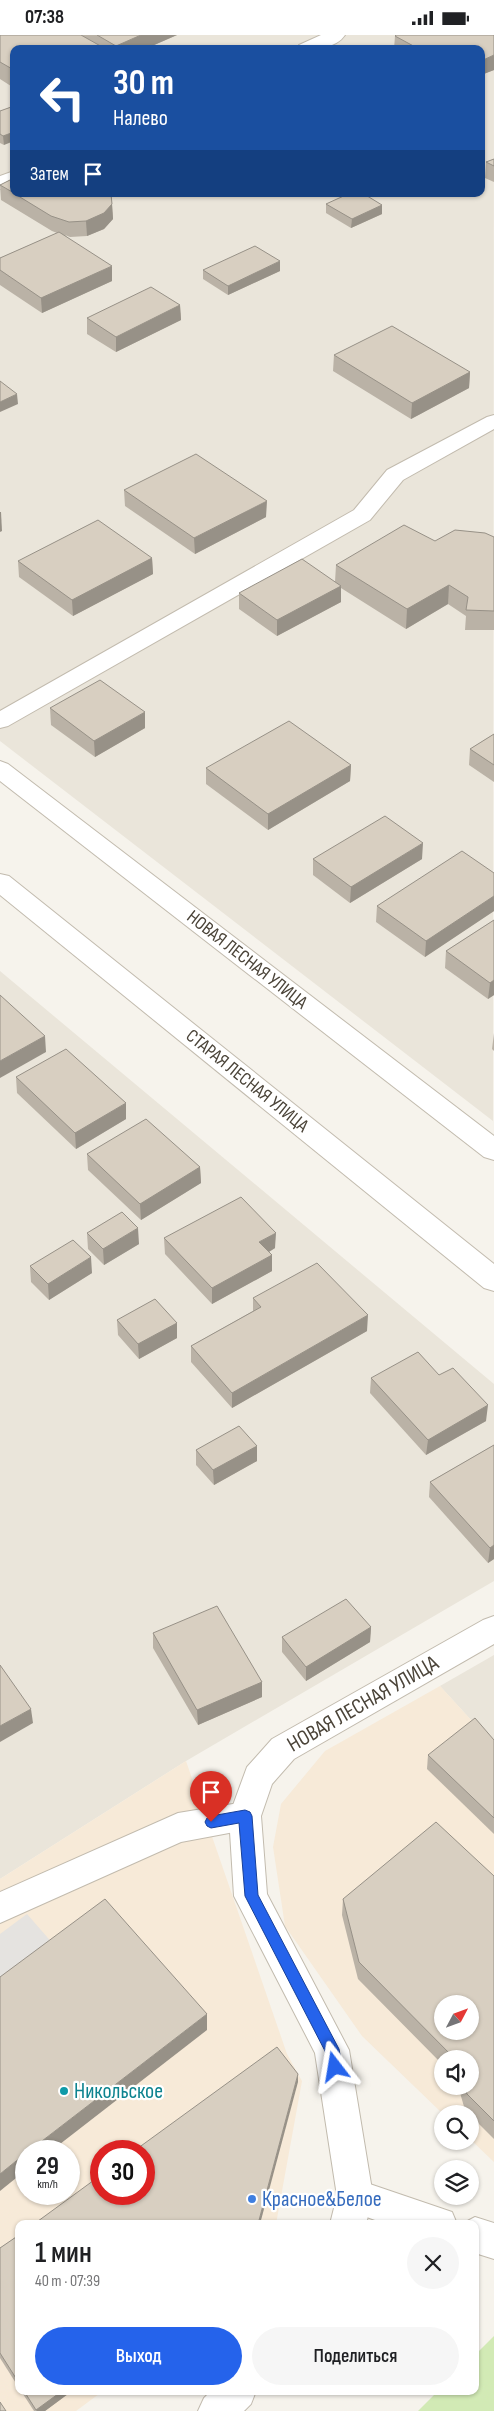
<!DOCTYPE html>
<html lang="ru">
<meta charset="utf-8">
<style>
:root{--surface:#fff;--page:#f6f6f6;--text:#202124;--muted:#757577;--accent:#2563eb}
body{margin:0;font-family:"Sofia Sans Condensed",sans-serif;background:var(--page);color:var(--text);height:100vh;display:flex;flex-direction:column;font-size:19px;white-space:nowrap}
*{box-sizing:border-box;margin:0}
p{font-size:16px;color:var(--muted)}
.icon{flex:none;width:28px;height:28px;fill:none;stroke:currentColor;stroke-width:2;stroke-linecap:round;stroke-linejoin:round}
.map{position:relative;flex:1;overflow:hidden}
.side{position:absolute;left:15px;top:2185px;width:464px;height:175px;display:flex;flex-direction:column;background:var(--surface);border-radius:10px;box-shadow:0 1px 4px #0004}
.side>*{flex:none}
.guide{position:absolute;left:10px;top:10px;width:475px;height:152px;border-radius:10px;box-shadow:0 1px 4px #0004;background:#1a4fa0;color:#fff;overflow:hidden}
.needle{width:32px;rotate:49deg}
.buttons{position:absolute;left:434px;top:1960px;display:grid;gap:10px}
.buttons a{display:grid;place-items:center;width:45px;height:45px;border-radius:50%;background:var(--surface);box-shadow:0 1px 4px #0004;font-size:25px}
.speed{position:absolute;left:15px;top:2105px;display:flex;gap:10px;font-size:25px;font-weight:700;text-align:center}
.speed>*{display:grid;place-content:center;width:65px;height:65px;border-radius:50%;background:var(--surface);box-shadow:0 1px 4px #0004;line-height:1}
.speed small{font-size:12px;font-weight:400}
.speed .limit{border:8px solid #d22;background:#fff;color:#111}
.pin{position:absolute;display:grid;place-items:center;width:42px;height:42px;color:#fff;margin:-51px -21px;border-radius:50% 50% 50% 0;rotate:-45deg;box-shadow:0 0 5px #0007}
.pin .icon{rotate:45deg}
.me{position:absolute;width:55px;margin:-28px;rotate:346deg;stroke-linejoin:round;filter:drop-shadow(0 0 4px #0008)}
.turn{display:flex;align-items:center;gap:18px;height:105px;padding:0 20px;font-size:22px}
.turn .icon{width:65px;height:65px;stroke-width:2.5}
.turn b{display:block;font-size:35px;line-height:42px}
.then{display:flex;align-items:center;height:48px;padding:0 20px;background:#0003;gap:10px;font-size:19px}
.round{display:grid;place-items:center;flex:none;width:52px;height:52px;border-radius:26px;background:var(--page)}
.overview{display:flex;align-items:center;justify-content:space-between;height:85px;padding:0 20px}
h1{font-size:30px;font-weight:600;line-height:38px}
.primary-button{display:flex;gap:10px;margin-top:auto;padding:10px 20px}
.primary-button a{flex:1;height:58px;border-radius:30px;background:var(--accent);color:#fff;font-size:20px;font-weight:600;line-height:58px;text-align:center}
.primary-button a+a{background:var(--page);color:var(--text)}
.status{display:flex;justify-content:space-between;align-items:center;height:35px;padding:0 25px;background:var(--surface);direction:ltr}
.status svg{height:14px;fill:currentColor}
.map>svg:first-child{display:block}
.residential{fill:#eae5da;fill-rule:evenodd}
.commercial{fill:#f7ead8;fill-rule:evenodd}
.green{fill:#d2eab5}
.parking{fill:#e5e3e0}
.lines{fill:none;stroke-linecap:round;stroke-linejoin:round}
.lane-casing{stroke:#c2bbae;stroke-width:2}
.street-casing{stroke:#c2bbae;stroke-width:2}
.lane{fill:#fff;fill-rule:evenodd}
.street{fill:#fff;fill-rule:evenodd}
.wall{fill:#bab2a6}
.shaded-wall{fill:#979187}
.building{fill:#d8cfc1;stroke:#979187;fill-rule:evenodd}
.route{fill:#2563eb;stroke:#184099}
.culture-dot{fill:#0f9aa8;stroke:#fff;stroke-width:2}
.shop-dot{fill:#3f7fe0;stroke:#fff;stroke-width:2}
.labels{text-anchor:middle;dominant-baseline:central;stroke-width:4.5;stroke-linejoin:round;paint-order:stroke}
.street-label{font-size:19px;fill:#4b4439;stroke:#fff}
.near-street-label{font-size:22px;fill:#4b4439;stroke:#fff}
.near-culture-label{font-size:22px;fill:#0d838f;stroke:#fff;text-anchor:start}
.near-shop-label{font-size:22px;fill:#366cbe;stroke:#fff;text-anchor:start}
</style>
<div class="status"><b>07:38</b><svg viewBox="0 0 49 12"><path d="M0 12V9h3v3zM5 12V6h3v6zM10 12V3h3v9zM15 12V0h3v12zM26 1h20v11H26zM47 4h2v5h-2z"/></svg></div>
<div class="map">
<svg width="494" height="2376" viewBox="0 0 494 2376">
<rect width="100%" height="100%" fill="#f6f3ec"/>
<g class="residential">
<path d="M0,0H494L493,1086L0,706ZM14,14H481V159H14Z"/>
<polygon points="0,936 494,1349 494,1546 186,1726 0,1844"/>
<polygon points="494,1620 494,1710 440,1651"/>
</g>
<g class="commercial">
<path d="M440,1651L494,1710V2127L470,2104V2079H443L362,2001L285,1891L273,1812L281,1769L325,1716ZM442,1969H470V1996H442ZM442,2024H470V2051H442Z"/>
<path d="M186,1726L287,2019L302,2046L276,2189H19V2356H103L76,2376H0V1844ZM26,2116H69V2159H26ZM101,2116H144V2159H101Z"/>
</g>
<polygon class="green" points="494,2301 494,2376 418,2376 438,2356 475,2356 475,2320"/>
<polygon class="parking" points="27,1879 54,1910 0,1950 0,1899"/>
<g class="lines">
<defs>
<g id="lane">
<polygon points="494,380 494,394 403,445 370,485 8,691 0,693 0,676 354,475 387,435 487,382"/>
<polygon points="245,1767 256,1771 261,1781 256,1791 245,1795 181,1807 0,1888 0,1857 178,1778"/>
<polygon points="355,2144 452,2177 457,2189 386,2189 342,2173 337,2161 342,2149"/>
<polygon points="475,2182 494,2188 494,2224 475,2218 475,2189 462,2189"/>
</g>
<g id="street">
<path d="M321,0H345C335,15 312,14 296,14L299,10Z"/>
<polygon points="14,136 14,149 0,154 0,141"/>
<polygon points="0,726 8,729 494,1101 494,1125 484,1122 0,746"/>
<polygon points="0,839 9,841 494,1229 494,1256 484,1253 0,860"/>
<polygon points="494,1581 494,1609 294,1724 272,1749 261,1781 267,1859 349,2015 373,2161 366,2189 330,2189 337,2161 315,2018 234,1861 229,1781 247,1732 272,1704 483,1585"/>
<polygon points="211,2356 256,2356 251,2369 244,2376 198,2376 204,2363"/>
</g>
</defs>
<use href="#lane" class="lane-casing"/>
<use href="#street" class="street-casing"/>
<use href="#lane" class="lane"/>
<use href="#street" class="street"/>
</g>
<g class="wall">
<polygon points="0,0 177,0 145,14 14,14 14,53 0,44"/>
<polygon points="494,0 494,35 481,40 481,14 394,14 395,1"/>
<polygon points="14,71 4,110 0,108 0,76"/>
<polygon points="494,124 494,147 485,143 486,127"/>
<polygon points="14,143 14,159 111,159 112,169 113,184 104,194 87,201 70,202 65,200 112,246 42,278 0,250 0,223 57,198 52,196 1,165 0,150"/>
<polygon points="326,169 382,170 382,179 351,193 326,178"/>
<polygon points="203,235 280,236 228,260 203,244"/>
<polygon points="180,270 181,285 116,317 87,299 87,283"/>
<polygon points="334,320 470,337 469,353 411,384 333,336"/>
<polygon points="124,455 266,482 195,519 125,471"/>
<polygon points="494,502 494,595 465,595 466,581 448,569 406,594 341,553 341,567 277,601 239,574 239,558 335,547 336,530 435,506"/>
<polygon points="152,523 153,539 73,581 19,542 18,526"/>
<polygon points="50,673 145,693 95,722 51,690"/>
<polygon points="494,699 494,747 469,730 470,714"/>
<polygon points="351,730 350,746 268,795 206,749 206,733"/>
<polygon points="313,824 422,824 350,868 313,840"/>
<polygon points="494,838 494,876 425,922 376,887 377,871"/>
<polygon points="494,885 494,960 488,964 445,933 446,916"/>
<polygon points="494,998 494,1016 492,1014"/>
<polygon points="16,1042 126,1084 76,1114 17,1058"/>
<polygon points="87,1119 200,1132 201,1148 141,1185 88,1135"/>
<polygon points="87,1198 139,1209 104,1230 88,1214"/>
<polygon points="164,1203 275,1213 269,1217 272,1220 272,1236 212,1269 165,1219"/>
<polygon points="30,1231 92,1238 49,1265 31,1247"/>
<polygon points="253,1263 367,1296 232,1373 191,1327 191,1311 253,1276"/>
<polygon points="117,1285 177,1288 177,1303 139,1324 118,1300"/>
<polygon points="439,1340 486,1386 426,1420 370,1358 371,1343"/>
<polygon points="494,1410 494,1524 488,1528 429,1462 430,1447"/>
<polygon points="257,1411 257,1426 214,1450 196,1430 196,1415"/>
<polygon points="371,1592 370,1607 306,1646 282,1617 282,1602"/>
<polygon points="153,1598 262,1647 262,1662 198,1690 153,1613"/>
<polygon points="494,1705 494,1799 427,1734 428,1720"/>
<polygon points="494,1841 494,2104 470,2080 470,2079 469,2079 465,2075 458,2051 470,2051 470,2024 442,2024 442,2029 358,1944 342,1880 343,1864"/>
<polygon points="19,2200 19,2353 0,2323 0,2213"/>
<polygon points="21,2356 72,2356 45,2376 34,2376"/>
</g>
<g class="shaded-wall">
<polygon points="141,0 177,0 145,14 116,14 116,11"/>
<polygon points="494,20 494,35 481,40 481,26"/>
<polygon points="14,97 14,106 4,110 3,101"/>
<polygon points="112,169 113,184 104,194 87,201 86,186"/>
<polygon points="382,170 382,179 351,193 352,184"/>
<polygon points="280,226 280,236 228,260 228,251"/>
<polygon points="112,231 112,246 42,278 41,263"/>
<polygon points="180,270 181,285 116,317 116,302"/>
<polygon points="470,337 469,353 411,384 412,368"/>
<polygon points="17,359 18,369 0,377 0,367"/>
<polygon points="267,466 266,482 195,519 194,503"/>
<polygon points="0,477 1,477 2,496 0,497"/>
<polygon points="152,523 153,539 73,581 72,565"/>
<polygon points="449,550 448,569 406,594 407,574"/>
<polygon points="341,551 341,567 277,601 277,585"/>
<polygon points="145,677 145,693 95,722 94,706"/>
<polygon points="351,730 350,746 268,795 268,779"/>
<polygon points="423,808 422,824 350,868 351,852"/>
<polygon points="494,861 494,876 425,922 426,906"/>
<polygon points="494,945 494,960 488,964 490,948"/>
<polygon points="45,1001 46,1017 0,1043 0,1026"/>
<polygon points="126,1068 126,1084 76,1114 75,1098"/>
<polygon points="200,1132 201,1148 141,1185 140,1169"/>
<polygon points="138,1193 139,1209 104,1230 103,1214"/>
<polygon points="276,1198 275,1213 259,1223 259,1207"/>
<polygon points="272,1220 272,1236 212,1269 212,1253"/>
<polygon points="91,1222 92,1238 49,1265 48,1249"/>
<polygon points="368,1280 367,1296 232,1373 232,1358"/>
<polygon points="177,1288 177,1303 139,1324 138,1309"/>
<polygon points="488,1370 486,1386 426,1420 428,1405"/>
<polygon points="257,1411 257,1426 214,1450 213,1435"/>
<polygon points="494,1510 494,1524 488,1528 490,1513"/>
<polygon points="371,1592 370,1607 306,1646 306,1632"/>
<polygon points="262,1647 262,1662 198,1690 197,1675"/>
<polygon points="31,1674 33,1688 0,1707 0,1691"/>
<polygon points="207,1979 207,1995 51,2116 29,2116"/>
<polygon points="298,2039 298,2047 260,2189 258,2189"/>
<polygon points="26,2118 26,2135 0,2156 0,2139"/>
<polygon points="62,2356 72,2356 45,2376 37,2376 36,2375"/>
</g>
<g class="building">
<polygon points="0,0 81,0 104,13 102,14 14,14 14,35 0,27"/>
<polygon points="97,0 141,0 116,11"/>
<polygon points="396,0 494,0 494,20 481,26 481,14 419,14 395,1"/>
<polygon points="14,71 14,97 3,101 0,99 0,76"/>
<polygon points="494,124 494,131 486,127"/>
<polygon points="14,143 14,158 0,150"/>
<polygon points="15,159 111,159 112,169 104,178 86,186 69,187 51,181"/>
<polygon points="348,159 364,159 382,170 352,184 326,169"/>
<polygon points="59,197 112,231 41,263 0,235 0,223"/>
<polygon points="255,211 280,226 228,251 203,235"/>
<polygon points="151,252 180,270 116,302 87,283"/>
<polygon points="392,291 470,337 412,368 334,320"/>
<polygon points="0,346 17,359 0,367"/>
<polygon points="196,419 267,466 194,503 124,455"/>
<polygon points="98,485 152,523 72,565 18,526"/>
<polygon points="404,490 435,506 455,495 485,498 494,502 494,576 466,575 468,562 449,550 407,574 336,530"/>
<polygon points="302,524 341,551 277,585 239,558"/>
<polygon points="100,645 145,677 94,706 50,673"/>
<polygon points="289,686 351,730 268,779 206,733"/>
<polygon points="494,699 494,730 470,714"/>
<polygon points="385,781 423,808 351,852 313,824"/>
<polygon points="462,816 494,838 494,861 426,906 377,871"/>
<polygon points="494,885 494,945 490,948 446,916"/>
<polygon points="0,960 45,1001 0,1026"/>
<polygon points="66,1014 126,1068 75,1098 16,1042"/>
<polygon points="146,1084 200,1132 140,1169 87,1119"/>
<polygon points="241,1162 276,1198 259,1207 272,1220 212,1253 164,1203"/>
<polygon points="122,1177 138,1193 103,1214 87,1198"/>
<polygon points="73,1205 91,1222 48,1249 30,1231"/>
<polygon points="317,1228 368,1280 232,1358 191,1311 261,1272 253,1263"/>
<polygon points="155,1264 177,1288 138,1309 117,1285"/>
<polygon points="418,1317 439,1340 453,1333 488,1370 428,1405 371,1343"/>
<polygon points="239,1391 257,1411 213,1435 196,1415"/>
<polygon points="494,1410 494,1510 490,1513 430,1447"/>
<polygon points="346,1564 371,1592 306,1632 282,1602"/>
<polygon points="217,1571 262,1647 197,1675 153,1598"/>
<polygon points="0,1630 31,1674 0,1691"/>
<polygon points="475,1683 494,1705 494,1783 428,1720"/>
<path d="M436,1787L494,1841V2086L467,2059L464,2051H470V2024H455L359,1927L343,1864ZM442,1969H470V1996H442Z"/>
<polygon points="105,1864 207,1979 29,2116 26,2116 26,2118 0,2139 0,1942"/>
<polygon points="277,2012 298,2039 258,2189 34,2189 101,2140 101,2159 144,2159 144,2116 134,2116"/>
<polygon points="19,2200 19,2348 0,2318 0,2213"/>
<polygon points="24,2356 62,2356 36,2375"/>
<polygon points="0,2367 6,2376 0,2376"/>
</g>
<polygon class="route" points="245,1775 250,1777 252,1781 258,1860 339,2014 342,2032 340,2037 335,2039 330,2037 325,2016 245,1861 239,1788 211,1793 207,1791 205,1787 207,1783 211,1781"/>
<circle class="culture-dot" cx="64" cy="2056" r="5"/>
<circle class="shop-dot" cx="252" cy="2164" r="5"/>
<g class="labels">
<g class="street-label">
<text transform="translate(247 925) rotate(38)">НОВАЯ ЛЕСНАЯ УЛИЦА</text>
<text transform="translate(247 1046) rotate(39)">СТАРАЯ ЛЕСНАЯ УЛИЦА</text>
</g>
<g class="near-street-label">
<text transform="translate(363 1669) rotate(-30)">НОВАЯ ЛЕСНАЯ УЛИЦА</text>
</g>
<g class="near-culture-label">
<text x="74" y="2056">Никольское</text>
</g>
<g class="near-shop-label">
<text x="262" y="2164">Красное&amp;Белое</text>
</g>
</g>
</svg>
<div class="buttons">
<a><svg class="needle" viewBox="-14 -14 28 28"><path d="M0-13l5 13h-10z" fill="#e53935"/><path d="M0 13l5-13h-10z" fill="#757577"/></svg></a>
<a><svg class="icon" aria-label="sound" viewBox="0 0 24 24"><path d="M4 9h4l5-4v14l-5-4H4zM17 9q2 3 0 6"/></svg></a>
<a><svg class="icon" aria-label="search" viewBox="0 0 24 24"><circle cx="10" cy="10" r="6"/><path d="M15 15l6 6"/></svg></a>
<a><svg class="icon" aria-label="layers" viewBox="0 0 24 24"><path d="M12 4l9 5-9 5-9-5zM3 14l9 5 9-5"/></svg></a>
</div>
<div class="speed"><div>29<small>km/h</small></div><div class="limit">30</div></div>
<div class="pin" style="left:211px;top:1787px;background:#d93025"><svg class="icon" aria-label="arrive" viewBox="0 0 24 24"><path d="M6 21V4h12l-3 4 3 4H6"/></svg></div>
<svg class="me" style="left:335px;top:2032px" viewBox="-20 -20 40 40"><path d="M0-17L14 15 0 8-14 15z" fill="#2563eb" stroke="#fff" stroke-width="4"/></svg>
<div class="guide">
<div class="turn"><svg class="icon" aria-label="left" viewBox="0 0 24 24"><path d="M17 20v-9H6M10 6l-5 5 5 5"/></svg><div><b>30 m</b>Налево</div></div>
<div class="then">Затем<svg class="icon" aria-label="arrive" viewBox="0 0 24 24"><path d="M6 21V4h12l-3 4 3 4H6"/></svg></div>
</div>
<section class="side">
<div class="overview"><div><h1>1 мин</h1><p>40 m · 07:39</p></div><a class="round"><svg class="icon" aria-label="close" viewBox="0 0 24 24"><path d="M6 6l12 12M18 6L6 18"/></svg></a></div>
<div class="primary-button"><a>Выход</a><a>Поделиться</a></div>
</section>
</div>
